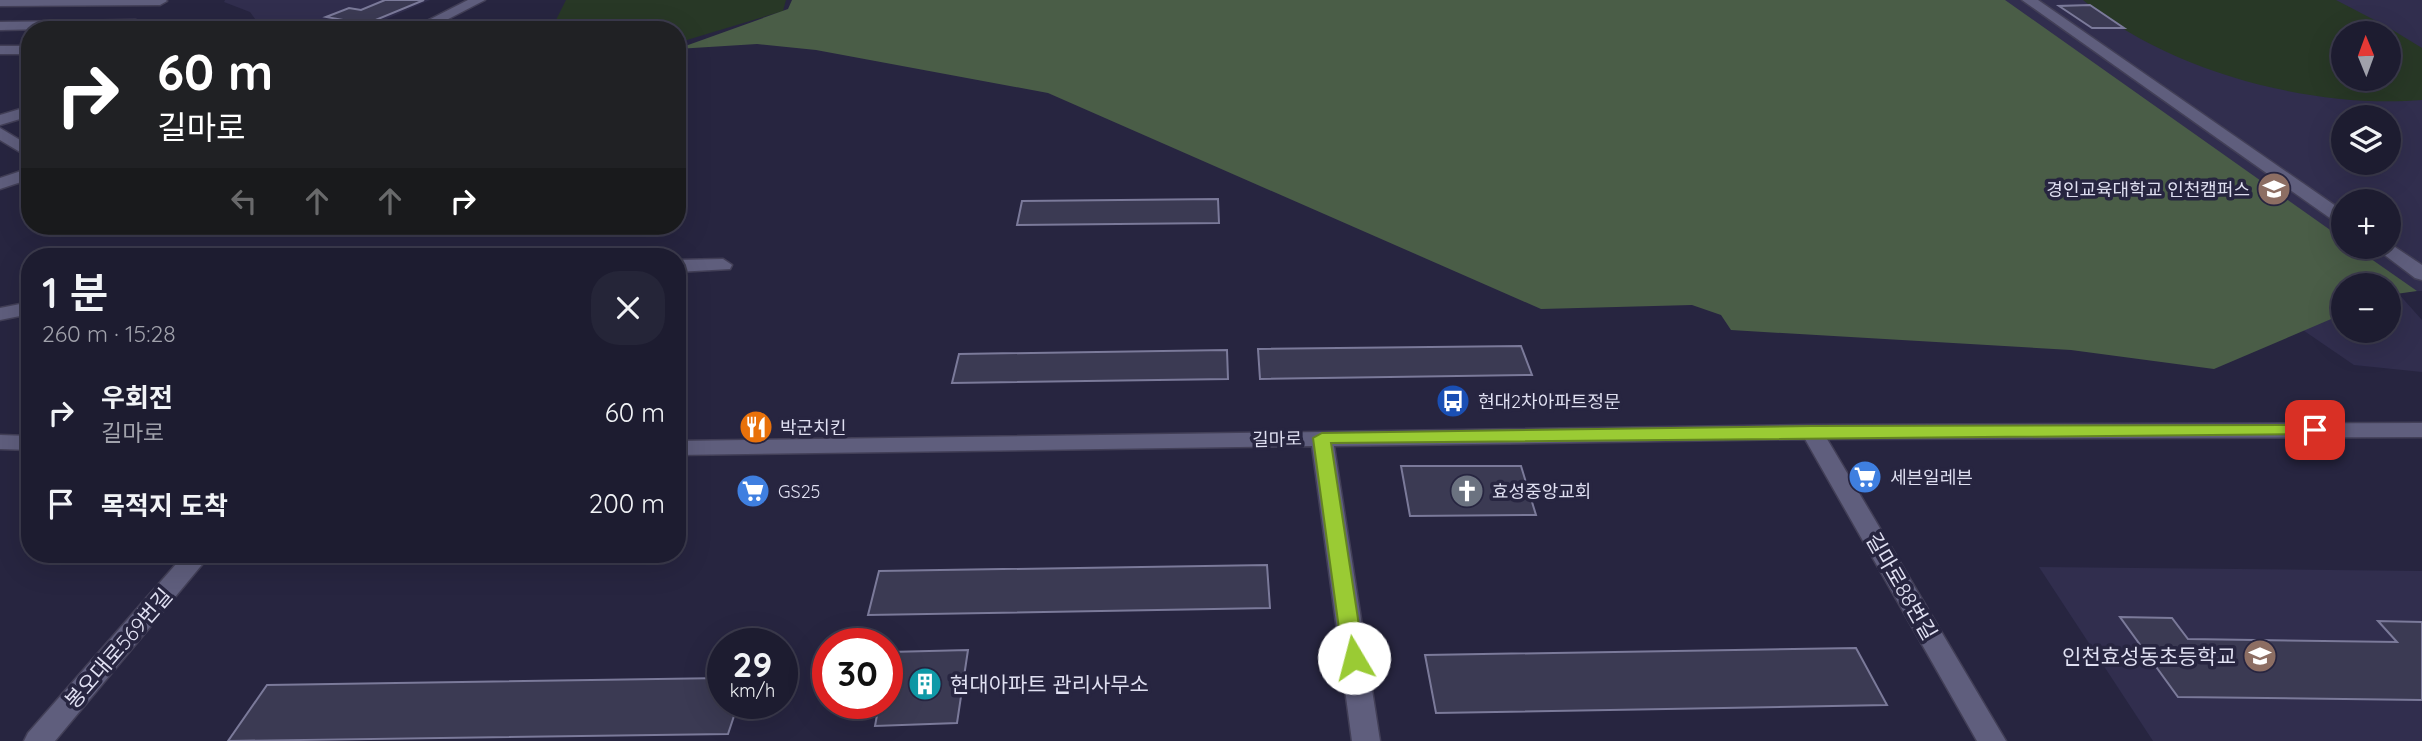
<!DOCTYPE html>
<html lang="ko">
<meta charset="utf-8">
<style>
:root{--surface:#1d1c30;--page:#252538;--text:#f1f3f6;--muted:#a0a1ab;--line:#3b3a4c}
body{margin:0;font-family:Quicksand,"Noto Sans KR",sans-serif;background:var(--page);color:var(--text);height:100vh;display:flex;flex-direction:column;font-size:26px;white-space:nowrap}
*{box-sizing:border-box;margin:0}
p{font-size:23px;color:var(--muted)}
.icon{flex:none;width:38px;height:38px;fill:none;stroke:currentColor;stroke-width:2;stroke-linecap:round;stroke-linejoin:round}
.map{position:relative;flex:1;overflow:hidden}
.panel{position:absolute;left:21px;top:248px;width:665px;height:315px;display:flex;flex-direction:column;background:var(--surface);border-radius:28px;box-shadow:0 7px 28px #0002,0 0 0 2px var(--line)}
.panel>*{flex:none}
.banner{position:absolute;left:21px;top:21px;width:665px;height:214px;border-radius:28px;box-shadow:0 7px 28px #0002,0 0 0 2px var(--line);background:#202124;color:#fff;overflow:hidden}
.needle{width:46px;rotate:359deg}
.controls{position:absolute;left:2331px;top:21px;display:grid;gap:14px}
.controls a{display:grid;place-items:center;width:70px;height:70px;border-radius:50%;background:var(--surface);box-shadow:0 7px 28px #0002,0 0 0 2px var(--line);font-size:35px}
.speed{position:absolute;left:707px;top:628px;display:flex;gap:14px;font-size:35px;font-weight:700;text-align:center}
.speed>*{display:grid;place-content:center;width:91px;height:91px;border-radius:50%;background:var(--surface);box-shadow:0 7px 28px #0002,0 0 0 2px var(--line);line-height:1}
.speed small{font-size:18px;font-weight:400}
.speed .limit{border:10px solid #d22;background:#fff;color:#111}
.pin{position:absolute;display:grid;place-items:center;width:60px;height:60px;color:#fff;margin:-30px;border-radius:14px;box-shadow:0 4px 10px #0006}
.me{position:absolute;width:77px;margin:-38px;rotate:352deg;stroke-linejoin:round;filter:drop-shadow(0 0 5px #0008)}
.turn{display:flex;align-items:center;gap:24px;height:147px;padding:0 21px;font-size:32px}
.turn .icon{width:91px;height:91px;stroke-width:2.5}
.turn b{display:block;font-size:49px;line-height:60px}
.lanes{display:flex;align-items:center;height:66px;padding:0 21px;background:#0003;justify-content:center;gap:35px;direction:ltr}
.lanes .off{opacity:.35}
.round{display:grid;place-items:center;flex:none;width:74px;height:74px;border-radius:28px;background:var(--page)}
.overview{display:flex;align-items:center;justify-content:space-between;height:119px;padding:0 21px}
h1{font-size:42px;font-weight:600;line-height:52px}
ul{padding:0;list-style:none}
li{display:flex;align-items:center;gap:21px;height:91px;padding:0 21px}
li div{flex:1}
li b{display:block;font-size:26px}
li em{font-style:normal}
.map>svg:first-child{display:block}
.built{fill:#312e4e;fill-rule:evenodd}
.green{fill:#283826;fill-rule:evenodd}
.forest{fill:#4a5d47}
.building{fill:#3b3a53;stroke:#7b7a9a;stroke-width:2}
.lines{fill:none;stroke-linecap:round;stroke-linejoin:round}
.minor-casing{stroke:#423f57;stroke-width:3}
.minor{fill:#5f5e7d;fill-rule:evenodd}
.route{fill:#9acb34;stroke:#648422;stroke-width:2}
.labels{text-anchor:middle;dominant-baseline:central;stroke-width:7;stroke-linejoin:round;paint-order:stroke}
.poi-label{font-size:18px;fill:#dfdff1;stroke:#272540;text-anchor:start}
.street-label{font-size:18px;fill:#dfdff1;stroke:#272540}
.near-street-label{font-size:21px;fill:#dfdff1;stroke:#272540}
.near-poi-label{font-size:21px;fill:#dfdff1;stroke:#272540;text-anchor:end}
</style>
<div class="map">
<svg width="2422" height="741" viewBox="0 0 2422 741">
<rect width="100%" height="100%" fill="#272540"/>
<g class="built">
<polygon points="225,0 430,0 361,30 263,30 250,12 224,2"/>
<path d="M1939,0H2422V291L2397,292L2422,320V372L2354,365L2117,203ZM2343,33H2389V79H2343ZM2343,117H2389V163H2343ZM2343,201H2389V247H2343ZM2343,285H2389V331H2343Z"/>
<polygon points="2039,567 2422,571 2422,741 2153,741"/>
</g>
<g class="green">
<polygon points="566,0 786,0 783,11 677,43 677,30 542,30 554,24"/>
<path d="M2083,0H2336L2386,26L2422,48V100C2312,109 2169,72 2083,0ZM2343,33H2389V79H2343Z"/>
</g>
<polygon class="forest" points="792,0 2005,0 2343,239 2343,247 2354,247 2417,291 2389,295 2389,285 2343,285 2343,314 2214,369 2071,350 1731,330 1721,315 1692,305 1541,309 1048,93 816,50 757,44 677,49 788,9"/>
<g class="building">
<polygon points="385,0 424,0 366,24 326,17 349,8 361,10"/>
<polygon points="2090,5 2124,28 2092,28 2059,6"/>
<polygon points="1218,199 1219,223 1017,225 1022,201"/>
<polygon points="1521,346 1532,375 1260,379 1258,349"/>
<polygon points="1227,350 1228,379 952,383 959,354"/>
<polygon points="1401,466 1521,466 1536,515 1410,516"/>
<polygon points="1267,565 1270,608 868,615 879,571"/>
<polygon points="2120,617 2172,618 2188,639 2397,642 2378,621 2422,622 2422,700 2178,697"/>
<polygon points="1856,648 1887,705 1436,713 1425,655"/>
<polygon points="968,650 957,723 875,726 879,704 887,704 890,652"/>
<polygon points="723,678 723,704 738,704 728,734 228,741 267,685"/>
</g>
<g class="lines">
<defs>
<g id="minor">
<polygon points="0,0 166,0 167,1 160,5 0,6"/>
<polygon points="468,0 485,0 427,30 409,30"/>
<polygon points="2022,0 2038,0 2343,211 2343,224 2337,223"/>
<polygon points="135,20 140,21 140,27 0,30 0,22"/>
<polygon points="160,26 206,26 213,30 153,30"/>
<rect x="0" y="46" width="30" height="8"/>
<polygon points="30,106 30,116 0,125 0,115"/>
<polygon points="0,128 30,146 30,158 0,140"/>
<polygon points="30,168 30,179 0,189 0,178"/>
<polygon points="2389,243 2422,265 2422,280 2415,278 2374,247 2389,247"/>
<polygon points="723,259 732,265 730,269 677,272 677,260"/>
<polygon points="30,302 30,314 0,320 0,308"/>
<polygon points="2422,423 2422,437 1827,439 2006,741 1977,741 1805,439 1334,446 1380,741 1352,741 1312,446 677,455 677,441 1812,425"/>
<polygon points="0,435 30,436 30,450 0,449"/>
<polygon points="184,555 210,555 55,741 24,741 28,733"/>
</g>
</defs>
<use href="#minor" class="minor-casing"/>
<use href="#minor" class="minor"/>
</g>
<polygon class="route" points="2315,425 2321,426 2324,430 2321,434 1331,443 1364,658 1361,664 1354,666 1346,664 1343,658 1313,438 1322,433 1812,426"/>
<defs>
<symbol id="university-disc" viewBox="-11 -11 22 22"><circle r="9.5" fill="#8d6e63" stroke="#272540"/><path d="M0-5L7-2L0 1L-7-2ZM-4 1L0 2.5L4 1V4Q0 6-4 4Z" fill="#fff"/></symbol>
<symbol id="bus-disc" viewBox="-11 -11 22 22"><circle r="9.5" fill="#1a4fb4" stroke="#272540"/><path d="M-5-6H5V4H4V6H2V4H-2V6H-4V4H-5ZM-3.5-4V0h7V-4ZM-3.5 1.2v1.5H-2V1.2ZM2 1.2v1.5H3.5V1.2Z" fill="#fff"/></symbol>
<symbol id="restaurant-disc" viewBox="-11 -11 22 22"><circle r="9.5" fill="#e8710a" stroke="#272540"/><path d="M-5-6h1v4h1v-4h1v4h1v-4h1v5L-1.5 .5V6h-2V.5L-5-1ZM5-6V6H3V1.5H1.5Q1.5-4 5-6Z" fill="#fff"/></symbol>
<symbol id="supermarket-disc" viewBox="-11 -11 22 22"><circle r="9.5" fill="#3f7fe0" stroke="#272540"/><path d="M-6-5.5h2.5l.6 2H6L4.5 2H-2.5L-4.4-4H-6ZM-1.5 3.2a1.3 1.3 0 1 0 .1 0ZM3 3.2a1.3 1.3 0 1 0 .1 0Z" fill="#fff"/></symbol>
<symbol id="church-disc" viewBox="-11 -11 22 22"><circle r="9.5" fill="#6b7280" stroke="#272540"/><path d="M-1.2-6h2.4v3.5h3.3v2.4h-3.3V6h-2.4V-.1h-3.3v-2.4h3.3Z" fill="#fff"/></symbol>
<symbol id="school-disc" viewBox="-11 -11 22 22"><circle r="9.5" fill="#8d6e63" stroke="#272540"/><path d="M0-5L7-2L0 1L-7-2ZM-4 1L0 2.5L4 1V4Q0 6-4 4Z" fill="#fff"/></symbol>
<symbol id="building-disc" viewBox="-11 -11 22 22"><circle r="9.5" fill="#0f9aa8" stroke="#272540"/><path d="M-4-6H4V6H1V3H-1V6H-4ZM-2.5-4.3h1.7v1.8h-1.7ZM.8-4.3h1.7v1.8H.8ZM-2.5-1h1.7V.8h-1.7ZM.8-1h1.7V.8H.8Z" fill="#fff"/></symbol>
</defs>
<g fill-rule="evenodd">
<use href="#university-disc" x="2255" y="170" width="38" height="38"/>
<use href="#bus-disc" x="1434" y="382" width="38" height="38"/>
<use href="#restaurant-disc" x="737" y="408" width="38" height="38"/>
<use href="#supermarket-disc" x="1846" y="458" width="38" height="38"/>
<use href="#supermarket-disc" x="734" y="472" width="38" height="38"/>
<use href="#church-disc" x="1448" y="472" width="38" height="38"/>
<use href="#school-disc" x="2241" y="637" width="38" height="38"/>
<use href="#building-disc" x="906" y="665" width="38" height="38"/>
</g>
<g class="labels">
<g class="poi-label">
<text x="2250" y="189" text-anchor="end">경인교육대학교 인천캠퍼스</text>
<text x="1478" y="401">현대2차아파트정문</text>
<text x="780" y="427">박군치킨</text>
<text x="1890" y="477">세븐일레븐</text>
<text x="778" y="491">GS25</text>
<text x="1492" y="491">효성중앙교회</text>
</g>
<g class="street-label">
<text transform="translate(1277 439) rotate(-1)">길마로</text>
</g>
<g class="near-street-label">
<text transform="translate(1902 586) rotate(60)">길마로88번길</text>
<text transform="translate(118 648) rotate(-49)">봉오대로569번길</text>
</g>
<g class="near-poi-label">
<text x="2236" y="656">인천효성동초등학교</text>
<text x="950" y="684" text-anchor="start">현대아파트 관리사무소</text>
</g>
</g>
</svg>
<div class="controls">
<a><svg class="needle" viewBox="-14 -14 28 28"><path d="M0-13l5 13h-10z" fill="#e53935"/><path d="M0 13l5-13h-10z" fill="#a0a1ab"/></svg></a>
<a><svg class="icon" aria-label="layers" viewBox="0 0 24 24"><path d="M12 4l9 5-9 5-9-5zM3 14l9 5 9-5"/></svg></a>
<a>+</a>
<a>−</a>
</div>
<div class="speed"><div>29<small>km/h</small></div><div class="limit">30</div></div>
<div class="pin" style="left:2315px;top:430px;background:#d93025"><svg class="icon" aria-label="arrive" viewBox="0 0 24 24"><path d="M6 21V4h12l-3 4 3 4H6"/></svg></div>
<svg class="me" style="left:1354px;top:658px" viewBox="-20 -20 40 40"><circle r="19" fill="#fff"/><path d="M0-13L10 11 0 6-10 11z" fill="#9acb34"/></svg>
<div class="banner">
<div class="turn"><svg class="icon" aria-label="right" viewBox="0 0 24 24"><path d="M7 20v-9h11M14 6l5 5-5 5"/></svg><div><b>60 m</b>길마로</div></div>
<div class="lanes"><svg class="icon off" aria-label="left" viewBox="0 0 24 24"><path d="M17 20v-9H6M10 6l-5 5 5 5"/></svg><svg class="icon off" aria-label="ahead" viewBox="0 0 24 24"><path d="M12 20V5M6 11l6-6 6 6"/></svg><svg class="icon off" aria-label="ahead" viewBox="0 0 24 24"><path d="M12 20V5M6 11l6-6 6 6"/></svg><svg class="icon" aria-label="right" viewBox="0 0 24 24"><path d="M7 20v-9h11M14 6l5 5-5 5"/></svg></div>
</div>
<section class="panel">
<div class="overview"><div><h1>1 분</h1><p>260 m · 15:28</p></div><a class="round"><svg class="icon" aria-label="close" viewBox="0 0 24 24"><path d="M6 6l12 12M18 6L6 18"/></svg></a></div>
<ul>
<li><svg class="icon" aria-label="right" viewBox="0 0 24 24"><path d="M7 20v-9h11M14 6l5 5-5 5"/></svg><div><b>우회전</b><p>길마로</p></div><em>60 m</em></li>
<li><svg class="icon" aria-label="arrive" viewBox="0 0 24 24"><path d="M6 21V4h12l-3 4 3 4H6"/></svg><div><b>목적지 도착</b></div><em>200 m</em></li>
</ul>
</section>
</div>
